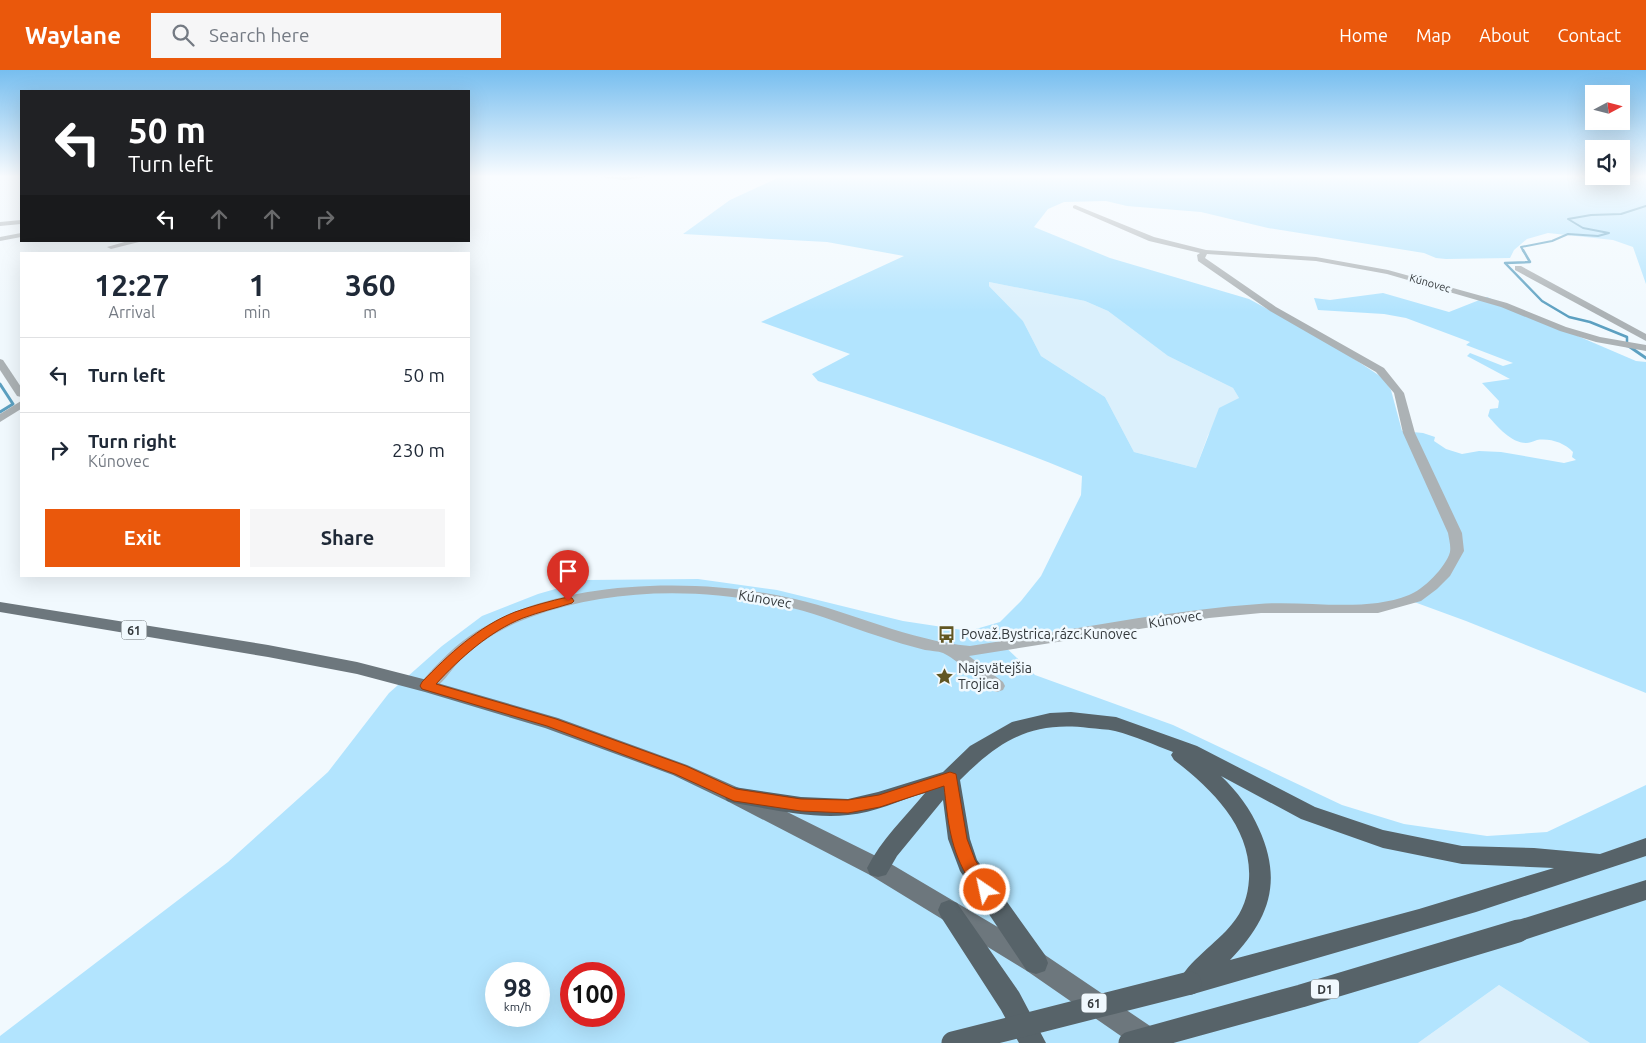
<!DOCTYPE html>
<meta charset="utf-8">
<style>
:root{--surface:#fff;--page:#f6f6f7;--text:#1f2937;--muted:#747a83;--line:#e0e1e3;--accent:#ea580c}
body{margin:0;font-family:Ubuntu,sans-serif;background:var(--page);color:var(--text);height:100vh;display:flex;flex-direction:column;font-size:19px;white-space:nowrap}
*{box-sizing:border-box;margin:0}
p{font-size:16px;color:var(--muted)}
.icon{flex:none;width:28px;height:28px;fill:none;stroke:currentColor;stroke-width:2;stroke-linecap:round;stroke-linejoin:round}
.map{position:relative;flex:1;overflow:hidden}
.drawer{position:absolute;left:20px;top:182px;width:450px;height:325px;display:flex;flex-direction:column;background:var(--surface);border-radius:0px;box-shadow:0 5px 20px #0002}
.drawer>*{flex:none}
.guide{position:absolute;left:20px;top:20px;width:450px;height:152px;border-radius:0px;box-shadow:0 5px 20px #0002;background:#202124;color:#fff;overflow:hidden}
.needle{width:32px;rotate:83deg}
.controls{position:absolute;left:1585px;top:15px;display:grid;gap:10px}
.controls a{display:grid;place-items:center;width:45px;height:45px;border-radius:0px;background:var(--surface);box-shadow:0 5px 20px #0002;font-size:25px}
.speed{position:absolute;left:485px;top:892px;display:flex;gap:10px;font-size:25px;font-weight:700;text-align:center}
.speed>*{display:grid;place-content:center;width:65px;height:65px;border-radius:50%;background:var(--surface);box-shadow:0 5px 20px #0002;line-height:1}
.speed small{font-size:12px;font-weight:400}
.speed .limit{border:8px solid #d22;background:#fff;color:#111}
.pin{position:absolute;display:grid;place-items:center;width:42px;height:42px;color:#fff;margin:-51px -21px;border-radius:50% 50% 50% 0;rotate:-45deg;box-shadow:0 0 5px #0007}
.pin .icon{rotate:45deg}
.me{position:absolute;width:55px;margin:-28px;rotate:326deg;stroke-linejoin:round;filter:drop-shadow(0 0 4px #0008)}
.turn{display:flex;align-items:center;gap:18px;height:105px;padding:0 25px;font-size:22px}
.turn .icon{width:65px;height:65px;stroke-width:2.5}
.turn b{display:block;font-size:35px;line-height:42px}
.lanes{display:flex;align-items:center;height:48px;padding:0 25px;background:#0003;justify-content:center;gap:25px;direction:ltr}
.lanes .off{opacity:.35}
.eta{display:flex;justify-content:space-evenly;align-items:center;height:85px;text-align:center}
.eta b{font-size:30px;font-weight:600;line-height:35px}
.action{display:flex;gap:10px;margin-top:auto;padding:10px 25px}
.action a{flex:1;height:58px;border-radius:0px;background:var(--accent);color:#fff;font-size:20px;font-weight:600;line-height:58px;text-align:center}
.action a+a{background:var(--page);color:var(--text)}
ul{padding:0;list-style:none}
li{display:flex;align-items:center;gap:15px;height:75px;padding:0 25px;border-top:1px solid var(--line)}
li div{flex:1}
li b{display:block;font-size:19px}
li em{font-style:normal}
header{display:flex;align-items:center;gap:30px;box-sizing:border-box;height:70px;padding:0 25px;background:var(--accent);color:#fff}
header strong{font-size:24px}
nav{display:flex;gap:28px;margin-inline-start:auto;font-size:18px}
.search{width:350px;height:45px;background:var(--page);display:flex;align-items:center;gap:12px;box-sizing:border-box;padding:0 18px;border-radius:0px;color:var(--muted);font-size:19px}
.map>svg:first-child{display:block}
.built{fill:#dbf0fc}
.green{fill:#b2e4fe;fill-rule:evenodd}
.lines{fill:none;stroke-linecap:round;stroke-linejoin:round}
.stream-far2{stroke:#5ca0c1;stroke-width:2}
.stream-far1{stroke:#5ca0c1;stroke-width:2.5}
.stream{stroke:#5ca0c1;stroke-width:3}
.street{fill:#acb2b5;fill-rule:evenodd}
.primary{fill:#6d777d;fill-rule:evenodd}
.highway{fill:#576369;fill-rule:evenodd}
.highway-bridge{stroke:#576369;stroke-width:23}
.route{fill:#ea580c;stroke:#983908}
.labels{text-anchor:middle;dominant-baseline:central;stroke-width:5;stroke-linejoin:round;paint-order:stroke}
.far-street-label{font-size:11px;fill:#34393c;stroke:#f1f9fe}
.shield{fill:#f1f9fe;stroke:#6d7376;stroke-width:1}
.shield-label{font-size:12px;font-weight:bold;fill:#34393c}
.street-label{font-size:14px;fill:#34393c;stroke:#f1f9fe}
.poi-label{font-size:14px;fill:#34393c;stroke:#f1f9fe;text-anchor:start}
</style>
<header>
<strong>Waylane</strong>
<div class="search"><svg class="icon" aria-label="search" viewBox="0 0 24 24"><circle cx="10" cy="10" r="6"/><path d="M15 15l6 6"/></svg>Search here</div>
<nav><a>Home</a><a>Map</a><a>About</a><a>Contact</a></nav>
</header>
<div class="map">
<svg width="1646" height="973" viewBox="0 0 1646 973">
<rect width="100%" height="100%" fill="#f1f9fe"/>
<g class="built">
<polygon points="989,212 1085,231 1108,241 1168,286 1233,318 1239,328 1208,365 1196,398 1134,382 1105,327 1041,286 1023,251 989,216"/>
<polygon points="1499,915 1590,973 1418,973"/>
</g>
<path class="green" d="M782,106L1275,108L1278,106H1646V214L1633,177L1613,170L1548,163L1527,169L1514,180L1510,188L1446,189L1436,188L1424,183L1268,158L1201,142L1127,136L1106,131L1064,132L1048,139L1034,157L1110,188L1249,229L1327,271L1383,308L1391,320L1402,361L1423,363L1435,367L1434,371L1446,379L1462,384L1479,381L1501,382L1564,393L1576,390L1572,387L1573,382C1565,373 1550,368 1537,370C1534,371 1529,373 1526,373C1511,373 1497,356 1488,346L1490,339L1498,338L1499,331L1482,313L1510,309L1467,286L1470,283L1503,296L1513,293L1466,275L1470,272L1406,248L1384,244L1318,240L1314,228L1330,230L1383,223L1449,242L1487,227L1636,291L1646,292V623L1466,551L1406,529L1375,536L1188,543L998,570L1035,605L1173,655L1342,735L1404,754L1487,766L1547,762L1646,715V973H1590L1499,915L1418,973H0V966L228,792L328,702L389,623L442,576L482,546L538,524L587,510L698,509L777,520L903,551L969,561L1000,552L1021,531L1041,506L1081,425L1082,406C995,370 908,340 818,311L812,304L850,284L761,252L904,186L827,172L683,164L730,130ZM989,212L1085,231L1108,241L1168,286L1233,318L1239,328L1219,338L1196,398L1134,382L1105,327L1041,286L1023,251L989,216ZM496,904H539V946H496ZM571,904H614V946H571Z"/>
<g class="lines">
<polyline class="stream-far2" points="1524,182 1521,177 1552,171 1568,164 1598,166 1609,163 1583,158 1568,149 1591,145 1621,144 1646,136"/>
<polyline class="stream-far1" points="1523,180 1530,192 1505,193 1542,231 1569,247 1590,252 1627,267 1627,276"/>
<g class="stream">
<polyline points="1627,275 1646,288"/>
<polyline points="0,314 13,334 0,342"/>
</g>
<g class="street">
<polygon points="587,106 656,106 625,110"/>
<path d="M1075,135L1154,167L1206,180L1316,187L1388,200L1507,233L1566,257L1600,267L1646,275V281L1596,272L1560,261L1501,237L1387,204L1316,191L1207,184L1205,188L1276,237L1384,298L1404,323L1415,363L1462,463L1464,481L1450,506L1437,519L1421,531L1378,543H1261L1209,548L969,586L1003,612L1005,616L1003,620L997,622L991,620C980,611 955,588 943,583C938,581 931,581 925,580C909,576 893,571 878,566C849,557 821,545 792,538C708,517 612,517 531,547C503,557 479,572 458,593C450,601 442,615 432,620C428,622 425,621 421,620L419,616L421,612C438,593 456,574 477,561C561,508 700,507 795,529C855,543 907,570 970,576C1066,561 1162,541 1259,534C1307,530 1364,543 1409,525C1423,520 1446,497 1450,482C1451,476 1449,469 1448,463L1403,363L1394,323L1376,302L1270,241L1198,191L1197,185L1200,183L1149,171L1073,138V136Z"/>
<polygon points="21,150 21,154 0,156 0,152"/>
<polygon points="21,163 21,167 0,171 0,167"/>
<polygon points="128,171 143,171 111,179 107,177"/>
<polygon points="1515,196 1521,196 1646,264 1646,271 1515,200"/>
<polygon points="0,289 3,290 21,317 21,327 17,326 0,300"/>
<polygon points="21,331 21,339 0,352 0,344"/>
</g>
<polygon class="primary" points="0,532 268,575 357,592 427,610 558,648 687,695 741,719 886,791 1045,885 1159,962 1163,971 1162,973 1131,973 1027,901 870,805 727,731 673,705 545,658 425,622 357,604 268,587 0,542"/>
<g class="highway">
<path d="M1071,642L1116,647L1197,676L1315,737L1383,760L1462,776L1534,778L1600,784L1646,768V786L1476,842L1190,925L1181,921L1178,913C1187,892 1217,873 1232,854C1243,841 1248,826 1249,809C1252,758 1212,719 1174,690L1171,685L1173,682C1154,675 1135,666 1115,661C1107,659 1097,659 1089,658C1031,651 1000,670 960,710L970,769L977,790L1045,885L1048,893L1045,901L1036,904L1027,901L960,801L948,769L943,730L897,786L886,805L878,807L870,805L867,798C881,770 905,747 925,723C900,730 874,743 848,745C812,749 770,739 734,733L727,731L724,725L727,719L734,717L801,727L848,729L878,722L943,702L970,676L1012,652L1050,643ZM1221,706L1301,749L1383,778L1462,794L1554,798L1419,839L1230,890C1269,850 1283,812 1259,759C1251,740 1237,721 1221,706Z"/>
<polygon points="1646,810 1646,830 1518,872 1510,869 1506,861 1510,853 1518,850"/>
<polygon points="949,830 957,833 1019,922 1046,973 1019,973 1001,940 941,847 938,840 941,833"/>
</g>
<g class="highway-bridge">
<polyline points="953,973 1190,913"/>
<polyline points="1130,973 1301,926 1518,861"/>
</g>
</g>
<linearGradient id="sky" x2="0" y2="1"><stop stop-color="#77beef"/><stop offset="0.44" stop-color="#f9fcff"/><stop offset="1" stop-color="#f9fcff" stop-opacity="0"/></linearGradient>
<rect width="1646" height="242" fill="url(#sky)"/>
<path class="route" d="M568,527L572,528L574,531L572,533C556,538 539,542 523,548C490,561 460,588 436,614L556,649L686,696L736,719L801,729L848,730L879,725L950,702L956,704L967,769L975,790L994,820L991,826L985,828C977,825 974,818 970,811C950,780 948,751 944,716L880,737L848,743L801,741L734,731L675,704L547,656L422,619L420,616L422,612C448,585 479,556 515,542C532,536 550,531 568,527Z"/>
<defs>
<symbol id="bus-bare" viewBox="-9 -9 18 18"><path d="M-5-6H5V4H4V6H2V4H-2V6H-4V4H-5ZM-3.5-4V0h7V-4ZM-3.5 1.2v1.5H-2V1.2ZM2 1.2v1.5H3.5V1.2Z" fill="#615622" stroke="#f1f9fe" stroke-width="2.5" paint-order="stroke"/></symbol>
<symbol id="sight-bare" viewBox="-9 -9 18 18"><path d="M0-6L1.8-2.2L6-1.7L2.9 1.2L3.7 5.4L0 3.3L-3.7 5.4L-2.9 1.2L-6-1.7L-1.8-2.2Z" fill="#615622" stroke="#f1f9fe" stroke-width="2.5" paint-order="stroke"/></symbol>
</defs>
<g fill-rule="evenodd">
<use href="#bus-bare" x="934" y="552" width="25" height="25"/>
<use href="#sight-bare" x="932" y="594" width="25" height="25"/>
</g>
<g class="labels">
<g class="far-street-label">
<text transform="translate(1430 213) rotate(16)">Kúnovec</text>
</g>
<g class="shield">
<rect x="121.5" y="550.5" width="25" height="19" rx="4"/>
<rect x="1311" y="909.5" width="28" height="19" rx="4"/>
<rect x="1081.5" y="923.5" width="25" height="19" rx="4"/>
</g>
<g class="shield-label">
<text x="134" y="560">61</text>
<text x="1325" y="919">D1</text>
<text x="1094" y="933">61</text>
</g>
<g class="street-label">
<text transform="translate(765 529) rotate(10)">Kúnovec</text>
<text transform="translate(1175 549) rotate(-9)">Kúnovec</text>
</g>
<g class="poi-label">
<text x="961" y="564">Považ.Bystrica,rázc.Kunovec</text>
<text x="958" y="598">Najsvätejšia<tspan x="958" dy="16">Trojica</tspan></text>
</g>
</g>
</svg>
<div class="controls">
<a><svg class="needle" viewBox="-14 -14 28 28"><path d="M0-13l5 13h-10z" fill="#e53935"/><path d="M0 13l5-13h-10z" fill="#747a83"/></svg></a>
<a><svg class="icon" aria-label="sound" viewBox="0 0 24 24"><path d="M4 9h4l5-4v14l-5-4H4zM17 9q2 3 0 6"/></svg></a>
</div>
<div class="speed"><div>98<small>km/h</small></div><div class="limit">100</div></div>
<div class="pin" style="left:568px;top:531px;background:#d93025"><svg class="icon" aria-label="arrive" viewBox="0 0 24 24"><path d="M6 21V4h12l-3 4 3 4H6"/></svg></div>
<svg class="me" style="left:985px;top:820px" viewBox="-20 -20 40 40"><circle r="17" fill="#ea580c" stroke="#fff" stroke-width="3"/><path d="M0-11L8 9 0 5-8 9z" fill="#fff"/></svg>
<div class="guide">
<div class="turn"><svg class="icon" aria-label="left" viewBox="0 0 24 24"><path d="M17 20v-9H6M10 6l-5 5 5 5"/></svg><div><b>50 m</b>Turn left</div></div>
<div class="lanes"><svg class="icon" aria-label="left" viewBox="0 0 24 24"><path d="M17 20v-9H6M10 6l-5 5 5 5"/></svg><svg class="icon off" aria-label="ahead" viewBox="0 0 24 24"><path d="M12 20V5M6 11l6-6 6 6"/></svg><svg class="icon off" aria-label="ahead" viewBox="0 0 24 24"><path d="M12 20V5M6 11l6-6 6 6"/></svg><svg class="icon off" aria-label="right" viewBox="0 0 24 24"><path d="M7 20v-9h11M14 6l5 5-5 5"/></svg></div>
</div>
<section class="drawer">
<div class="eta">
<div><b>12:27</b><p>Arrival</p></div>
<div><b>1</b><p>min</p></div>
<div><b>360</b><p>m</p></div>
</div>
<ul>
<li><svg class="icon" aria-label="left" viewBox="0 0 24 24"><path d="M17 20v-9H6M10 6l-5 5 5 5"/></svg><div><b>Turn left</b></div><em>50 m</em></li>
<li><svg class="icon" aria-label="right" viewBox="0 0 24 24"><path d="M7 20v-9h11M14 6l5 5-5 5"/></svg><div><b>Turn right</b><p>Kúnovec</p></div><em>230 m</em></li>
</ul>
<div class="action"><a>Exit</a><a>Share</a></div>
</section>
</div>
